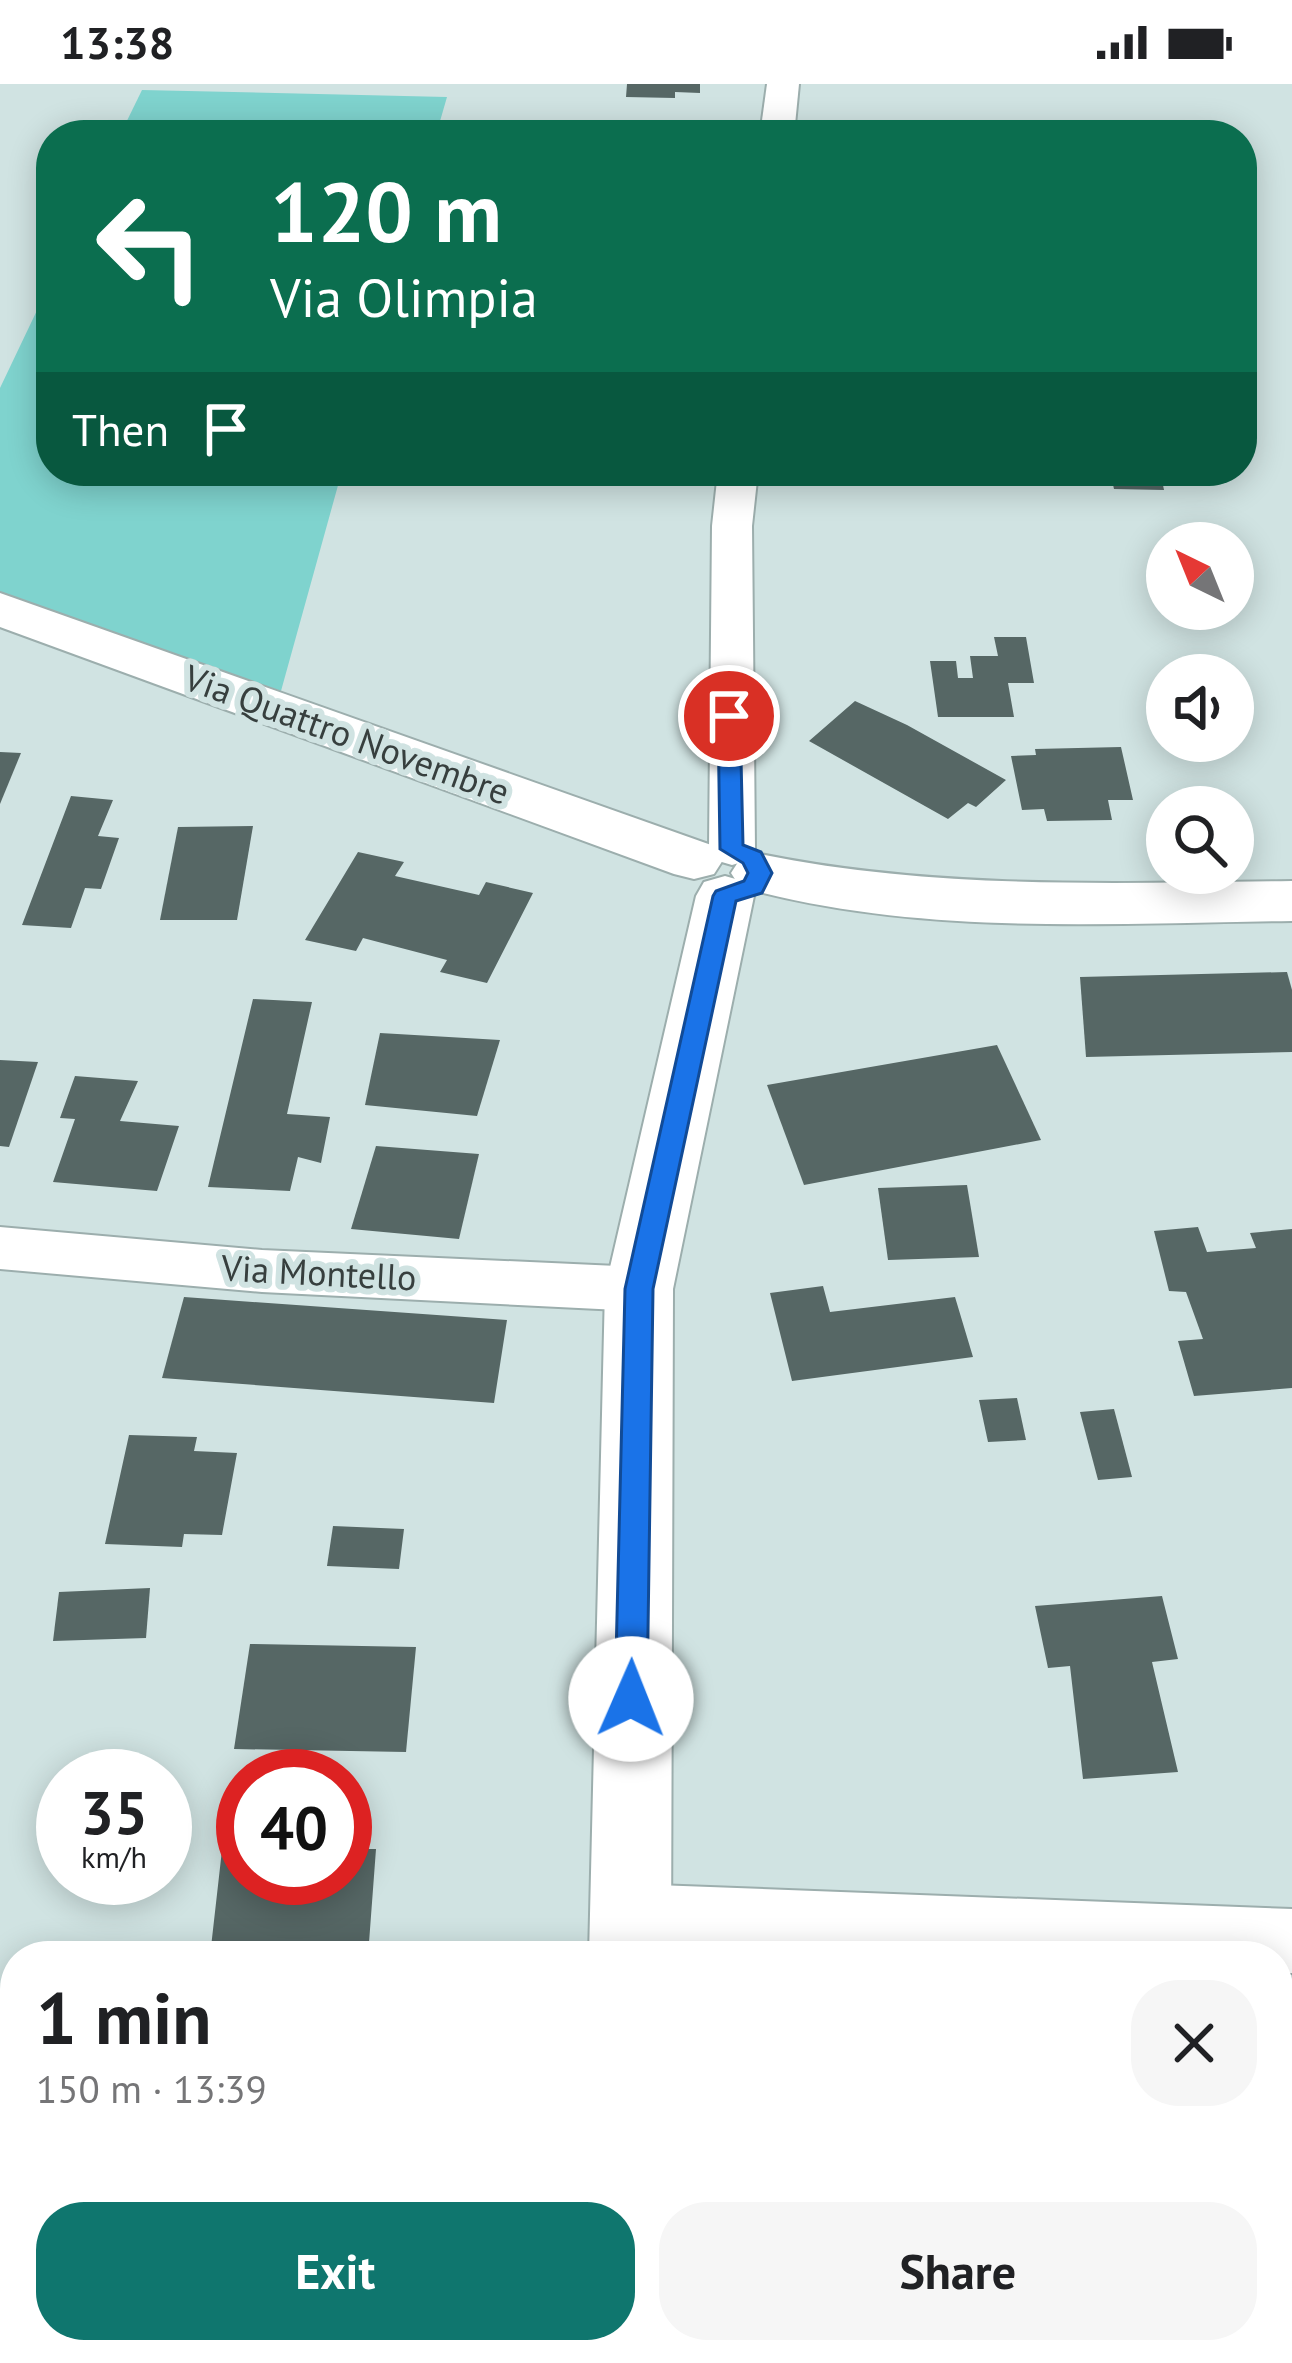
<!DOCTYPE html>
<meta charset="utf-8">
<style>
:root{--surface:#fff;--page:#f6f6f6;--text:#202124;--muted:#757577;--accent:#0f766e}
body{margin:0;font-family:"PT Sans",sans-serif;background:var(--page);color:var(--text);height:100vh;display:flex;flex-direction:column;font-size:45px;white-space:nowrap}
*{box-sizing:border-box;margin:0}
p{font-size:39px;color:var(--muted)}
.icon{flex:none;width:66px;height:66px;fill:none;stroke:currentColor;stroke-width:2;stroke-linecap:round;stroke-linejoin:round}
.map{position:relative;flex:1;overflow:hidden}
.panel{position:absolute;left:0px;top:1857px;width:1293px;height:423px;display:flex;flex-direction:column;background:var(--surface);border-radius:48px 48px 0 0;box-shadow:0 6px 30px #0003}
.panel>*{flex:none}
.guide{position:absolute;left:36px;top:36px;width:1221px;height:366px;border-radius:48px;box-shadow:0 6px 30px #0003;background:#0b6e4f;color:#fff;overflow:hidden}
.needle{width:78px;rotate:317deg}
.controls{position:absolute;left:1146px;top:438px;display:grid;gap:24px}
.controls a{display:grid;place-items:center;width:108px;height:108px;border-radius:50%;background:var(--surface);box-shadow:0 6px 30px #0003;font-size:60px}
.speed{position:absolute;left:36px;top:1665px;display:flex;gap:24px;font-size:60px;font-weight:700;text-align:center}
.speed>*{display:grid;place-content:center;width:156px;height:156px;border-radius:50%;background:var(--surface);box-shadow:0 6px 30px #0003;line-height:1}
.speed small{font-size:30px;font-weight:400}
.speed .limit{border:18px solid #d22;background:#fff;color:#111}
.pin{position:absolute;display:grid;place-items:center;width:102px;height:102px;color:#fff;margin:-51px;border:6px solid #fff;border-radius:50%;box-shadow:0 3px 12px #0007}
.me{position:absolute;width:132px;margin:-66px;rotate:1deg;stroke-linejoin:round;filter:drop-shadow(0 0 9px #0008)}
.turn{display:flex;align-items:center;gap:42px;height:252px;padding:0 36px;font-size:54px}
.turn .icon{width:156px;height:156px;stroke-width:2.5}
.turn b{display:block;font-size:84px;line-height:102px}
.then{display:flex;align-items:center;height:114px;padding:0 36px;background:#0003;gap:24px;font-size:45px}
.round{display:grid;place-items:center;flex:none;width:126px;height:126px;border-radius:48px;background:var(--page)}
.overview{display:flex;align-items:center;justify-content:space-between;height:204px;padding:0 36px}
h1{font-size:72px;font-weight:600;line-height:90px}
.button{display:flex;gap:24px;margin-top:auto;padding:24px 36px}
.button a{flex:1;height:138px;border-radius:48px;background:var(--accent);color:#fff;font-size:48px;font-weight:600;line-height:138px;text-align:center}
.button a+a{background:var(--page);color:var(--text)}
.status{display:flex;justify-content:space-between;align-items:center;height:84px;padding:0 60px;background:var(--surface);direction:ltr}
.status svg{height:33px;fill:currentColor}
.map>svg:first-child{display:block}
.green{fill:#7fd3ce}
.building{fill:#566765}
.lines{fill:none;stroke-linecap:round;stroke-linejoin:round}
.minor-casing{stroke:#9caead;stroke-width:4}
.tertiary-casing{stroke:#9caead;stroke-width:4}
.secondary-casing{stroke:#9caead;stroke-width:4}
.minor{fill:#fff;fill-rule:evenodd}
.tertiary{fill:#fff;fill-rule:evenodd}
.secondary{fill:#fff;fill-rule:evenodd}
.route{fill:#1a73e8;stroke:#114b97;stroke-width:3}
.labels{text-anchor:middle;dominant-baseline:central;stroke-width:12;stroke-linejoin:round;paint-order:stroke}
.street-label{font-size:36px;fill:#373f3e;stroke:#d0e3e2}
</style>
<div class="status"><b>13:38</b><svg viewBox="0 0 49 12"><path d="M0 12V9h3v3zM5 12V6h3v6zM10 12V3h3v9zM15 12V0h3v12zM26 1h20v11H26zM47 4h2v5h-2z"/></svg></div>
<div class="map">
<svg width="1292" height="2279" viewBox="0 0 1292 2279">
<rect width="100%" height="100%" fill="#d0e3e2"/>
<g class="green">
<polygon points="142,6 447,13 436,51 120,51"/>
<polygon points="51,197 51,387 342,387 281,607 0,513 0,304"/>
</g>
<g class="building">
<polygon points="627,0 700,0 700,9 675,8 675,14 626,13"/>
<polygon points="1110,387 1160,387 1164,406 1114,405"/>
<polygon points="994,553 1026,553 1034,599 1008,599 1014,633 938,633 930,577 956,577 958,594 973,594 970,572 998,572"/>
<polygon points="855,617 907,641 1006,696 976,723 968,719 948,735 809,657"/>
<polygon points="1121,663 1133,716 1108,716 1112,736 1047,737 1044,725 1022,726 1011,672 1036,671 1035,665"/>
<polygon points="0,668 21,669 0,720"/>
<polygon points="71,712 113,716 98,752 119,754 101,805 85,804 71,844 22,841"/>
<polygon points="253,742 237,836 160,836 178,743"/>
<polygon points="358,768 404,778 395,792 479,811 486,798 533,809 487,899 440,888 447,876 363,854 356,867 305,856"/>
<polygon points="1287,888 1292,906 1292,968 1086,973 1080,893"/>
<polygon points="253,915 312,918 287,1030 330,1033 321,1079 298,1073 290,1107 208,1103"/>
<polygon points="380,949 500,956 477,1032 365,1021"/>
<polygon points="997,961 1041,1056 804,1101 767,1001"/>
<polygon points="0,976 38,978 9,1063 0,1062"/>
<polygon points="75,992 138,997 120,1037 179,1042 157,1107 53,1098 75,1035 60,1034"/>
<polygon points="376,1062 479,1070 459,1155 351,1145"/>
<polygon points="967,1101 979,1173 888,1176 878,1104"/>
<polygon points="1198,1143 1207,1168 1256,1164 1250,1149 1292,1145 1292,1304 1194,1312 1178,1257 1203,1255 1186,1208 1169,1207 1154,1147"/>
<polygon points="823,1202 830,1228 955,1213 973,1273 792,1297 770,1209"/>
<polygon points="184,1213 507,1236 494,1319 162,1294"/>
<polygon points="1017,1314 1026,1356 988,1358 979,1316"/>
<polygon points="1114,1325 1132,1393 1098,1396 1080,1328"/>
<polygon points="129,1351 197,1353 194,1367 237,1369 222,1451 184,1450 182,1463 105,1460"/>
<polygon points="333,1442 404,1445 399,1485 327,1482"/>
<polygon points="150,1504 146,1554 53,1557 59,1508"/>
<polygon points="1162,1512 1178,1575 1152,1578 1178,1688 1083,1695 1070,1582 1048,1584 1035,1522"/>
<polygon points="250,1560 416,1563 406,1668 234,1665"/>
<polygon points="345,1765 376,1765 368,1872 210,1872 222,1766 243,1766 243,1794 345,1794"/>
<polygon points="1278,2015 1292,2016 1292,2151 1278,2150"/>
</g>
<g class="lines">
<defs>
<g id="minor">
<polygon points="767,0 799,0 794,51 760,51"/>
<polygon points="718,387 758,387 752,442 755,765 749,776 732,781 715,776 709,765 712,442"/>
<polygon points="0,1143 262,1166 639,1183 659,1190 667,1205 659,1220 639,1227 262,1208 0,1185"/>
<polygon points="629,1800 1292,1825 1292,1889 1278,1889 1278,1872 840,1872 629,1864 605,1855 595,1832 605,1809"/>
</g>
<g id="tertiary">
<polygon points="725,792 746,798 754,812 673,1205 671,1872 589,1872 605,1205 696,812 704,798"/>
<rect x="599" y="2265" width="92" height="14"/>
</g>
<g id="secondary">
<polygon points="0,509 714,762 723,776 714,790 694,795 674,790 0,543"/>
<path d="M760,770C936,806 1113,799 1292,797V837C1108,839 919,853 740,803L731,789L740,775Z"/>
</g>
</defs>
<use href="#minor" class="minor-casing"/>
<use href="#tertiary" class="tertiary-casing"/>
<use href="#secondary" class="secondary-casing"/>
<use href="#minor" class="minor"/>
<use href="#tertiary" class="tertiary"/>
<use href="#secondary" class="secondary"/>
</g>
<polygon class="route" points="729,624 740,632 743,761 761,768 772,789 762,809 736,817 653,1205 647,1615 642,1625 631,1629 620,1625 615,1615 625,1205 713,812 716,807 744,797 748,789 743,779 720,765 718,632"/>
<g class="labels">
<g class="street-label">
<text transform="translate(347 650) rotate(20)">Via Quattro Novembre</text>
<text transform="translate(319 1188) rotate(3)">Via Montello</text>
</g>
</g>
</svg>
<div class="controls">
<a><svg class="needle" viewBox="-14 -14 28 28"><path d="M0-13l5 13h-10z" fill="#e53935"/><path d="M0 13l5-13h-10z" fill="#757577"/></svg></a>
<a><svg class="icon" aria-label="sound" viewBox="0 0 24 24"><path d="M4 9h4l5-4v14l-5-4H4zM17 9q2 3 0 6"/></svg></a>
<a><svg class="icon" aria-label="search" viewBox="0 0 24 24"><circle cx="10" cy="10" r="6"/><path d="M15 15l6 6"/></svg></a>
</div>
<div class="speed"><div>35<small>km/h</small></div><div class="limit">40</div></div>
<div class="pin" style="left:729px;top:632px;background:#d93025"><svg class="icon" aria-label="arrive" viewBox="0 0 24 24"><path d="M6 21V4h12l-3 4 3 4H6"/></svg></div>
<svg class="me" style="left:631px;top:1615px" viewBox="-20 -20 40 40"><circle r="19" fill="#fff"/><path d="M0-13L10 11 0 6-10 11z" fill="#1a73e8"/></svg>
<div class="guide">
<div class="turn"><svg class="icon" aria-label="left" viewBox="0 0 24 24"><path d="M17 20v-9H6M10 6l-5 5 5 5"/></svg><div><b>120 m</b>Via Olimpia</div></div>
<div class="then">Then<svg class="icon" aria-label="arrive" viewBox="0 0 24 24"><path d="M6 21V4h12l-3 4 3 4H6"/></svg></div>
</div>
<section class="panel">
<div class="overview"><div><h1>1 min</h1><p>150 m · 13:39</p></div><a class="round"><svg class="icon" aria-label="close" viewBox="0 0 24 24"><path d="M6 6l12 12M18 6L6 18"/></svg></a></div>
<div class="button"><a>Exit</a><a>Share</a></div>
</section>
</div>
